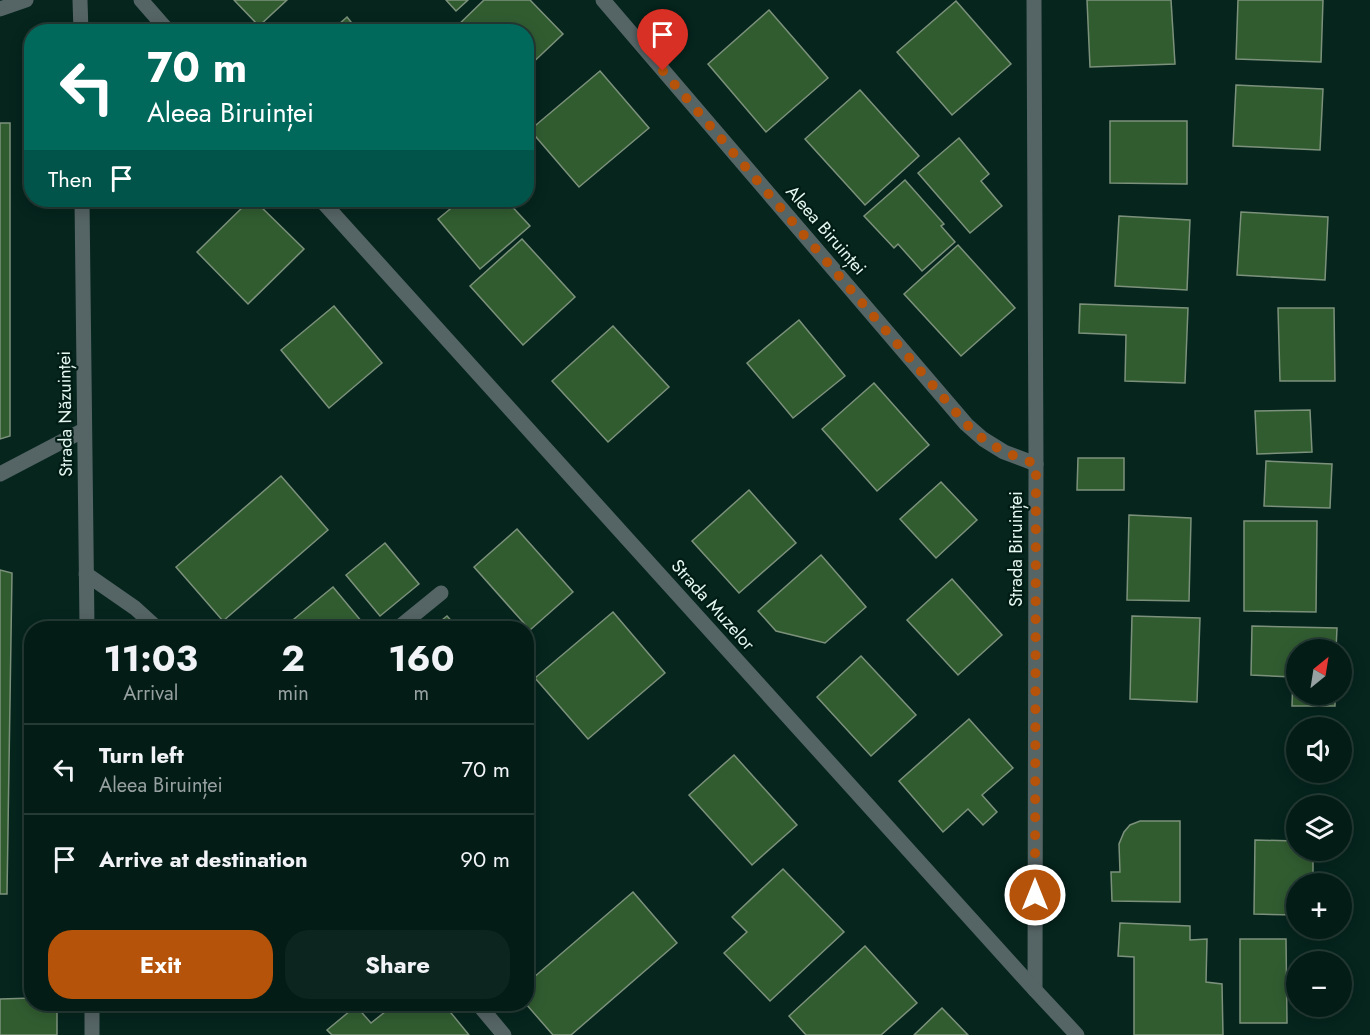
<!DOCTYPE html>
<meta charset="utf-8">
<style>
:root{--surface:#041c16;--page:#0d251f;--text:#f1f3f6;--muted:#97a1a1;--line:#253a35;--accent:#b45309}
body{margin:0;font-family:Jost,sans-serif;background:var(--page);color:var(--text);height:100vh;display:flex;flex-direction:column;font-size:22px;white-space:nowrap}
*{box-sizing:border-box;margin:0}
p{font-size:20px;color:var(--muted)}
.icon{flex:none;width:33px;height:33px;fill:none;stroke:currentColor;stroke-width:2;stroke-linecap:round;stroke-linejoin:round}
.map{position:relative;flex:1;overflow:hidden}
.sheet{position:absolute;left:24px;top:621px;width:510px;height:390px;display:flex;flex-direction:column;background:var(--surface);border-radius:24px;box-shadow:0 3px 15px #0003,0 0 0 2px var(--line)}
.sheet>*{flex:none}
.banner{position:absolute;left:24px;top:24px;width:510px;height:183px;border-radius:24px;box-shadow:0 3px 15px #0003,0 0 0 2px var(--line);background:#00695c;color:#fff;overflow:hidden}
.needle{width:39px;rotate:30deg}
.buttons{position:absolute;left:1286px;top:639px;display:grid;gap:12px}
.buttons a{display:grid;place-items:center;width:66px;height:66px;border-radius:50%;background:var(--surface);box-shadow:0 3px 15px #0003,0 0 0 2px var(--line);font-size:30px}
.pin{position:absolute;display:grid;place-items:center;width:51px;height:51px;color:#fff;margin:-62px -26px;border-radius:50% 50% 50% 0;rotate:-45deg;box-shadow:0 0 6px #0007}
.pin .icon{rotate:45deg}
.me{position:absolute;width:66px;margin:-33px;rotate:0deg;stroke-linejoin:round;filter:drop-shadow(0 0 4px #0008)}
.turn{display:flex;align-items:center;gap:21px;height:126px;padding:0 24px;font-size:27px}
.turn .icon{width:78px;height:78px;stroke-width:2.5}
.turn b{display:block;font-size:42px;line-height:51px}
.then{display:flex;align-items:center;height:57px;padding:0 24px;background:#0003;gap:12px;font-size:22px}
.eta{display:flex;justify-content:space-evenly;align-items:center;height:102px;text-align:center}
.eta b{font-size:36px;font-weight:700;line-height:42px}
.primary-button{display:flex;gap:12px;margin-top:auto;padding:12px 24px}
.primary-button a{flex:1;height:69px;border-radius:24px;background:var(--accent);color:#fff;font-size:24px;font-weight:700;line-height:69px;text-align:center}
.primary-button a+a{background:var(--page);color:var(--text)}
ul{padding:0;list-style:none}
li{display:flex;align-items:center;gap:18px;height:90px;padding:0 24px;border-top:2px solid var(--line)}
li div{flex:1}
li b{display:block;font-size:22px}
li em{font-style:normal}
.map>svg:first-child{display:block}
.building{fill:#315c30;stroke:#7c917b;stroke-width:1.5}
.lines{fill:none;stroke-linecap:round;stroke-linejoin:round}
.lane{stroke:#556465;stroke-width:15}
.street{stroke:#556465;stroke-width:15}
.route{stroke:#b45309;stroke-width:10;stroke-dasharray:0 18}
.labels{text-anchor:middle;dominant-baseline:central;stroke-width:4.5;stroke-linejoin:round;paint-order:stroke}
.street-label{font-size:18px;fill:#e5f7f1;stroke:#001c14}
</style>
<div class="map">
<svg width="1370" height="1035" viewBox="0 0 1370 1035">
<rect width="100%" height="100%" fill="#05251d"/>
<g class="building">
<polygon points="234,0 287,0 259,26"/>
<polygon points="446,0 468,0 456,11"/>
<polygon points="484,0 530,0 563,34 526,69 526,32 451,32"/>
<polygon points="1087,0 1171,0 1175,64 1090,67"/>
<polygon points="1238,0 1323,0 1321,62 1236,59"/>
<polygon points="956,1 1011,64 952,115 897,52"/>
<polygon points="769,10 828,78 766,132 708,64"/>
<polygon points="347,17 359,32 330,32"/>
<polygon points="600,71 649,128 579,187 530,130"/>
<polygon points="1236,85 1323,89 1320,150 1233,146"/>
<polygon points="860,90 919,156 865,205 805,139"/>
<polygon points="1110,121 1187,121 1187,184 1110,183"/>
<polygon points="0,123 10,123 10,436 0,439"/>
<polygon points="959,138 989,174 981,181 1002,206 970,233 918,173"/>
<polygon points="905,180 944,224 941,226 955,242 922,271 898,244 894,248 864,216"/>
<polygon points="250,200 254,200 304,249 248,304 197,252"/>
<polygon points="461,200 506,200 530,226 480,269 438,219"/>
<polygon points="1241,212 1328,217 1325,280 1237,275"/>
<polygon points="1119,216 1190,220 1187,290 1115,286"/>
<polygon points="522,239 575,297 523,345 470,286"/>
<polygon points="958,245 1015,308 961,356 904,294"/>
<polygon points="1080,304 1188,308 1185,383 1125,381 1126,335 1079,333"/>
<polygon points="334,306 382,363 329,408 281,350"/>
<polygon points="1278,308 1334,308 1335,381 1280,381"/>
<polygon points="799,320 845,376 793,418 747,363"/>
<polygon points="613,326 669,387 608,442 552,381"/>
<polygon points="874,383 929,445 877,491 822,429"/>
<polygon points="1310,410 1312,452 1257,454 1255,411"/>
<polygon points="1078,458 1124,458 1124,490 1077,490"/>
<polygon points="1266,461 1332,464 1330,508 1264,506"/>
<polygon points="281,476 328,530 223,621 176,567"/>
<polygon points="941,482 977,520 936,558 900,519"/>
<polygon points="749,490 796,543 739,593 692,541"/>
<polygon points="1129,515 1191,518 1189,601 1127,600"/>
<polygon points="1244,521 1317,521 1316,612 1244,611"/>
<polygon points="517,529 573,592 530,630 474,567"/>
<polygon points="385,543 419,584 380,616 346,575"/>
<polygon points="821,555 866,607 825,643 776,631 758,611"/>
<polygon points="0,570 12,573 7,894 0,894"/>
<polygon points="952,579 1002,635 958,675 907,620"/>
<polygon points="333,587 367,628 302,628 294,619"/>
<polygon points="613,612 665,673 588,739 535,678"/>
<polygon points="447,616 458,628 432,628"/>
<polygon points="1132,616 1200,618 1197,702 1130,699"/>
<polygon points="1252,626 1337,628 1336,650 1296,650 1296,694 1335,694 1335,706 1292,706 1293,677 1251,675"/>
<polygon points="861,656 916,715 871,756 817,697"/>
<polygon points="969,719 1013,768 982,795 997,812 983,825 968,809 943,832 899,781"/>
<polygon points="734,755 797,825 752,865 689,795"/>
<polygon points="1140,821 1180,821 1180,902 1112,901 1111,872 1120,872 1119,844 1124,832 1130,825"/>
<polygon points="1255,840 1296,841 1296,850 1313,850 1313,884 1296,884 1296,915 1254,914"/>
<polygon points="783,869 844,932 770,1001 724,953 747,932 732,917"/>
<polygon points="633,892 677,943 571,1035 553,1035 526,1004 526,984"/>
<polygon points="1120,923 1190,926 1190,940 1207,939 1206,982 1222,984 1223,1035 1134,1035 1134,957 1118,956"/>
<polygon points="1240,939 1286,939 1287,1023 1240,1023"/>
<polygon points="865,946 917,1003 881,1035 806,1035 789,1016"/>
<polygon points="32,998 32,1004 57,1004 57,1035 0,1035 0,999"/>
<polygon points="395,1004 435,1004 442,1012 447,1008 469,1035 332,1035 327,1030 356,1006 371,1023"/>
<polygon points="942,1008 968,1035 914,1035"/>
</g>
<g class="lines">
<polyline class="lane" points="0,9 26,0"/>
<g class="street">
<polyline points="80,0 81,32"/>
<polyline points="141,0 169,32"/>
<polyline points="603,0 966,424 983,439 1004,452 1036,464"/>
<polyline points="1034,0 1036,464 1035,990"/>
<polyline points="82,200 87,628"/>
<polyline points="321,200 1035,990 1077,1035"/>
<polyline points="0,474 84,430"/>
<polyline points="86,574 135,608 157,628"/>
<polyline points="398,628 441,593"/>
<polyline points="92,1004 92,1035"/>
<polyline points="478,1004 504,1035"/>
</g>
</g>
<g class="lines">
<polyline class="route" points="663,71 966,424 983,439 1004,452 1036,464 1035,895"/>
</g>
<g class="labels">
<g class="street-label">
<text transform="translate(826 230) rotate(49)">Aleea Biruinței</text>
<text transform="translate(65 414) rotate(-91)">Strada Năzuinței</text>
<text transform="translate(1016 549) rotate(-90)">Strada Biruinței</text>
<text transform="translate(713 605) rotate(48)">Strada Muzelor</text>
</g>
</g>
</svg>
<div class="buttons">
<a><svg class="needle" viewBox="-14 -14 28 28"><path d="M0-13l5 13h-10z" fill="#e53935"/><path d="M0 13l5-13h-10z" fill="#97a1a1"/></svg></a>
<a><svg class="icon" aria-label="sound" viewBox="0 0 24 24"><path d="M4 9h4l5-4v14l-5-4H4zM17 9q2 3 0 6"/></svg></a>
<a><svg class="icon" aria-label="layers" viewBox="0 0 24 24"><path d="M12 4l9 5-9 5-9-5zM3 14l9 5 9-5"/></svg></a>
<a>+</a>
<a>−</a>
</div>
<div class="pin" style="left:663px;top:71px;background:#d93025"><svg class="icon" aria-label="arrive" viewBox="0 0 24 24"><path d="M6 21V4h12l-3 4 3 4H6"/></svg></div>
<svg class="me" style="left:1035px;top:895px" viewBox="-20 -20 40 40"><circle r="17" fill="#b45309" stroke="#fff" stroke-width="3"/><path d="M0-11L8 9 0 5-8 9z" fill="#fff"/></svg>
<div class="banner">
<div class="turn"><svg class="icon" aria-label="left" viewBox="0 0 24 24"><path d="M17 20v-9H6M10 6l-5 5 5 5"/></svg><div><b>70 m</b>Aleea Biruinței</div></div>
<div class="then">Then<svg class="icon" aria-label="arrive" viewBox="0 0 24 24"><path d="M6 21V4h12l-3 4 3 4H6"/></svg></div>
</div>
<section class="sheet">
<div class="eta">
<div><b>11:03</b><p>Arrival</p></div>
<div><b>2</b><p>min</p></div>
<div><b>160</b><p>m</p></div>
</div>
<ul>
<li><svg class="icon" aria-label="left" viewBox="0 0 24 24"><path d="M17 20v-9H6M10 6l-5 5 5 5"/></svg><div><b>Turn left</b><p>Aleea Biruinței</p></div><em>70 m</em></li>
<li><svg class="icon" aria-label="arrive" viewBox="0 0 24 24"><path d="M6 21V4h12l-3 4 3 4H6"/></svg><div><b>Arrive at destination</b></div><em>90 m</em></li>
</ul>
<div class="primary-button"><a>Exit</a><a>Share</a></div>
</section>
</div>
